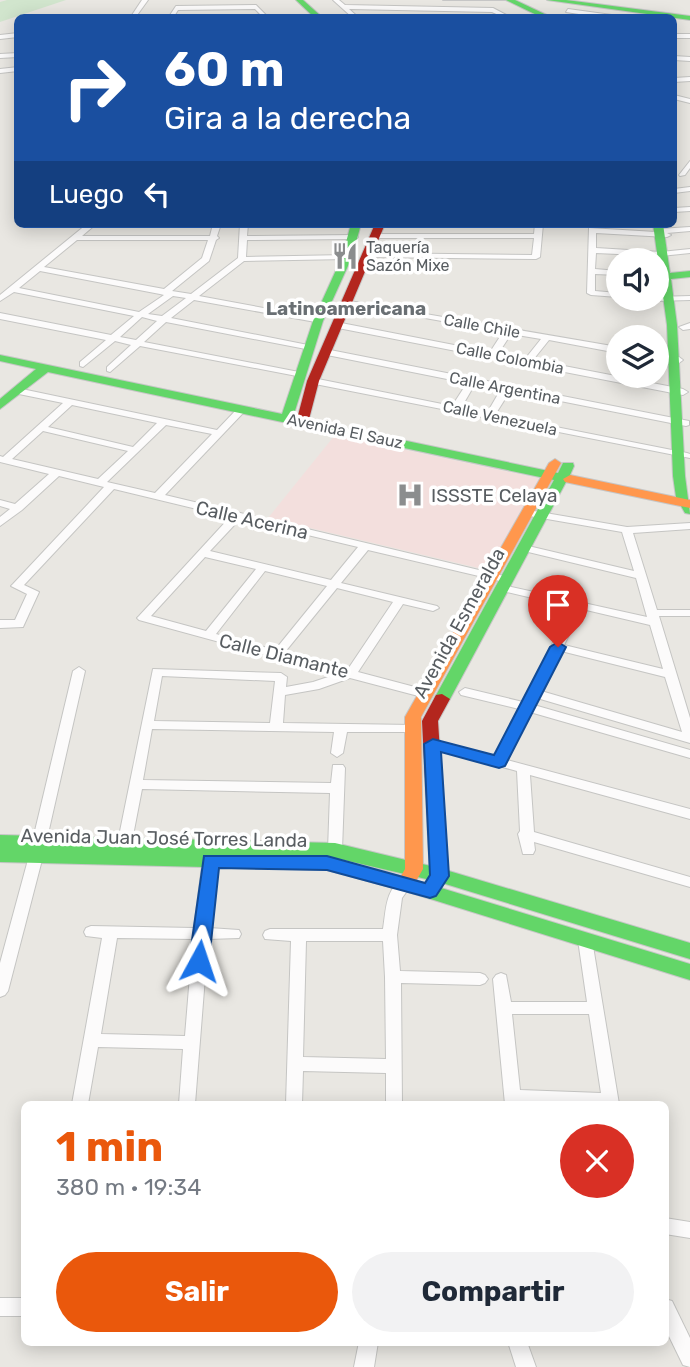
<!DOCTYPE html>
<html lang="es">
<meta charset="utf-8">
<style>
:root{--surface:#fff;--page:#f2f2f3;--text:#1f2937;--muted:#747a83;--accent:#ea580c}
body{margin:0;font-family:Rubik,sans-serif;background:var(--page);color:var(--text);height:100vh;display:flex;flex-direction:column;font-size:26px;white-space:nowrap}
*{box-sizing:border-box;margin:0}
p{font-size:23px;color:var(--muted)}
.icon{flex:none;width:38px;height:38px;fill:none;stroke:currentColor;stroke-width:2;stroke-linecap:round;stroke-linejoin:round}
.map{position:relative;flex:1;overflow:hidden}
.panel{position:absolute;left:21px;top:1101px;width:648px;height:245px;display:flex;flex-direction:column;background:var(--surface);border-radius:10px;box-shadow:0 4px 18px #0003}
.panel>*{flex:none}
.top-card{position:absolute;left:14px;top:14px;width:663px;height:214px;border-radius:10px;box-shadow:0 4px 18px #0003;background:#1a4fa0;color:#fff;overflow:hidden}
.tools{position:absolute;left:606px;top:248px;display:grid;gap:14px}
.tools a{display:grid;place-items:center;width:63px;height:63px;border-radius:50%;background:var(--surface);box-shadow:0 4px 18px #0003;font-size:35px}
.pin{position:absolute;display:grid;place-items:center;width:60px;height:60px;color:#fff;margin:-72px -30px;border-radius:50% 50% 50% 0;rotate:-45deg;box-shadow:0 0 7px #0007}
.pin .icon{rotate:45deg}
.me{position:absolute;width:77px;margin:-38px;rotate:5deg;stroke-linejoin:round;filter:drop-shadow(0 0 5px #0008)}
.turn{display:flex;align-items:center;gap:24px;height:147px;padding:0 35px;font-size:32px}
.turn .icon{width:91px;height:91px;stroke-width:2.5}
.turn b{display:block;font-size:49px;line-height:60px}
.then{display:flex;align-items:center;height:66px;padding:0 35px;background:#0003;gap:14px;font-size:26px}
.round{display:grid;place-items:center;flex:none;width:74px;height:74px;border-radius:37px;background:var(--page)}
.headline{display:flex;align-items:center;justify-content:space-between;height:119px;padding:0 35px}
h1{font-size:42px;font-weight:700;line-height:52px;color:var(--accent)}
.cta{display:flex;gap:14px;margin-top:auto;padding:14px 35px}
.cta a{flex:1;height:80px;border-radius:42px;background:var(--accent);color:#fff;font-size:28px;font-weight:700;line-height:80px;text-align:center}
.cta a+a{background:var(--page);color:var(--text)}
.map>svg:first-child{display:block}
.medical{fill:#f3dfdd}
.green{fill:#d1e5cd}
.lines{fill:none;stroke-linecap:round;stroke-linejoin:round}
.street-casing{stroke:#c5c5c3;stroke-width:2}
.fast-casing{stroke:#c6c6c6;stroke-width:2}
.slow-casing{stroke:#c6c6c6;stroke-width:2}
.jam-casing{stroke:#c6c6c6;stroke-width:2}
.street{fill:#fcfbfb;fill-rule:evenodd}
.fast{fill:#63d668;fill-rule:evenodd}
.slow{fill:#ff974d;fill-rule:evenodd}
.jam{fill:#b3261e;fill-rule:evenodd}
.route{fill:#1a73e8;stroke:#114b97;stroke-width:2}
.labels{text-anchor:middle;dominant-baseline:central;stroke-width:7;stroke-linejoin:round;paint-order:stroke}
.far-poi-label{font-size:16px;fill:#585d61;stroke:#fff;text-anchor:start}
.far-street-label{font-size:16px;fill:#585d61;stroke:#fff}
.far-quarter-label{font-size:19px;font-weight:bold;fill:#696f73;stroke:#fff}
.poi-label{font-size:19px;fill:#585d61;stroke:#fff;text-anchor:start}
.street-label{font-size:19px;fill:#585d61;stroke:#fff}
</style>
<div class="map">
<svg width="690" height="1367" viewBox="0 0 690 1367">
<rect width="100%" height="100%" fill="#e9e7e2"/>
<polygon class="medical" points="335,435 542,479 487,570 268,518"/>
<polygon class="green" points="7,0 66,0 0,22 0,2"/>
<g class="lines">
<defs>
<g id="street">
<polygon points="142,0 148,0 135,18 130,18"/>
<polygon points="333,0 339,0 345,5 493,8 512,18 505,18 492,12 349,9 359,18 353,18"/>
<polygon points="256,5 269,18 247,18 260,14 255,9 178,10 173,18 168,18 176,6"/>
<polygon points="568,9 619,16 621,18 604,18 566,12"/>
<polygon points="656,12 658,15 640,18 640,17"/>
<polygon points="18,33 18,37 0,39 0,35"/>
<rect x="674" y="34" width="16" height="4"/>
<polygon points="18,53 18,57 0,58 0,54"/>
<polygon points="674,56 690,57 690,61 674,60"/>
<polygon points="18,67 18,71 0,73 0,69"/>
<polygon points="690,77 690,81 674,82 674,78"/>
<polygon points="674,95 690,99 690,103 674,99"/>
<polygon points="690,161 690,168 685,175 680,176 679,175"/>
<polygon points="690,187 690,191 674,193 674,189"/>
<polygon points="690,207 690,211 674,212 674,208"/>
<path d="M87,224H96L82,236H210L213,224H221L217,236L219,238L216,240L209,261L172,291L191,294L238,258L240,224H248L247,236L354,235L358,237L354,239L247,240L246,257L347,255L351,257L347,259L244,261L199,296L318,318L322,321L321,323L194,300L171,318L308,345L312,348L311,350L166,322L144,342L299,372L302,373V377L140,346L110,372L107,371V367L131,345L115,341L83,367L80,366V362L106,340L0,319V313L111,335L134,316L14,292L0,301V295ZM77,240H208L202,258L164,289L44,267ZM40,271L160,294L164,295L139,312L19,288ZM173,296L186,298L162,316L148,314ZM142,317L157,321L136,340L120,337Z"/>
<polygon points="535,224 543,224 540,257 536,259 367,257 363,255 367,253 532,255 534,238 376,238 372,236 376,234 534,234"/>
<polygon points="690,227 690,231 667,233 671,235 667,237 596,233 596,248 661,252 690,249 690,253 661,256 596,253 595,269 618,271 618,275 595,274 595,291 618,293 618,297 591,295 587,293 589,228 656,232 659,229"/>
<polygon points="690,296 690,300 656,301 652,299 656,299 656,297"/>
<path d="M344,300L618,347V353L549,340L533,360L683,389L688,392L683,395L333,327V323L336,322L490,352L503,332L347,304H344ZM511,334L541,339L525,359L498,354Z"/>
<polygon points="690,323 690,329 683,330 679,327"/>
<path d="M325,349L689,421V425L686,426L510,391L495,415L687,453L690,454V458L310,383L308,381L313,378L452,406L467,383L322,354L321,352ZM475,384L501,389L487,413L461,408Z"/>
<polygon points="656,354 679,357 683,360 679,363 656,360"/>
<path d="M17,388L217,430L238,408H244V412L165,495L504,576L506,578L500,581L368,550L341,583L437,606L439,608L433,611L403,604L358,672L430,691L432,694L426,698L350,678L319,689L285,695L283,723L413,725L417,726L419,729L417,732H347L343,753L337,757L331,753L334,732L152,729L143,780L331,783L333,765H343L345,768L342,850L340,854H330L328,850L330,793L142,789L131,846L129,850H119L117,846L153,669L281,673L287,677L286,687L313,682L337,674L139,620L137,618L139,616L230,517L114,489L24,585L39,592L23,627L0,628V620H15L27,594L11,586L13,584L104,487L59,476L22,510L0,526V517L10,509L0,506V500L15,504L49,474L0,462V456L3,457L63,403L14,393V389ZM72,405L157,423L133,447L48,427ZM166,425L212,434L155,493L107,482ZM43,431L128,451L98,479L12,459ZM240,519L358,547L331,580L210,551ZM205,557L256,569L206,631L151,616ZM265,571L327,586L275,650L216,634ZM337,588L393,602L348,669L285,652ZM162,676L275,681L270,723L154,721Z"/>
<path d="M528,510L627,527L690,523V529L633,533L657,610H690V616H659L690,718V743L537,698L534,705L690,750V758L530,712L507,760L690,809V819L530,775L534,832L690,877V887L534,842L535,850L533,854H523L518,834L520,831L517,771L428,747L427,744L433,740L495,756L519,709L461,695L459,692L465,688L523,702L571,607L498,590L496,588L498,586L502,585L647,617L636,578L520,550L519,548L524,545L634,571L622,532L524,515L523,513ZM582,609L650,625L663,669L564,645ZM561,651L665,677L682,732L541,691Z"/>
<polygon points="79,667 85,671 43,856 8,991 5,995 0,997 0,963 29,856 73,671"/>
<path d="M211,846L216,847L218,851L209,928L239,930L241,934L239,938L208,939L195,1104H179L183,1049L98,1047L88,1104H72L102,938L86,936L84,932L86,928L91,926L194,928L204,851L206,847ZM117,938L193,939L185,1036L101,1034Z"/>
<path d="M405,879L410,880L412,884L402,898L397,935L400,971L480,973L485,975L488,979L485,983L480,985L401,983L402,1104H386V1073L303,1071L302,1104H286L291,941L265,939L263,935L265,931L270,929H383C386,912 385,886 405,879ZM306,941H383L385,977L386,1059L303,1057Z"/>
<path d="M585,934L590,936L592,940L619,1104H505L493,979L496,975L501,973L506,975L511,1002H587L578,940L580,936ZM512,1014H589L601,1093L520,1090Z"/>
<polygon points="665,1218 690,1222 690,1238 665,1234"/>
<rect x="0" y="1298" width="24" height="18"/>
<polygon points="665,1299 672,1301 690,1338 690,1367 683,1365 665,1328"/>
<polygon points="359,1342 378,1342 374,1367 354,1367"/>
<polygon points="508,1342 527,1342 536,1367 516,1367"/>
</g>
<g id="fast">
<polygon points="296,0 303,0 323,18 315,18"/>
<polygon points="443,0 515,0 553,18 543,18 506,0"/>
<polygon points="547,0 566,0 690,16 690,20"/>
<polygon points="351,224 361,224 352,257 323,321 293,417 558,473 563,463 573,463 574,466 570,475 577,479 575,482 566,482 450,699 442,704 434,699 554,480 48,372 0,409 0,399 36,369 0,361 0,355 282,414 313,321 342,257"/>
<polygon points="653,224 663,224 670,273 690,271 690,277 671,279 677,325 685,476 690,514 685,513 676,497 673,476 667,325"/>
<polygon points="0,835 335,843 439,868 690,943 690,959 439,882 327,856 405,877 690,964 690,980 405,891 327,870 0,862"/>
</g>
<g id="slow">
<polygon points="555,459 561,463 421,717 423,869 416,881 410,883 404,881 401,876 405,869 405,717 549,463"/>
<polygon points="570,475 690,500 690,508 565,482 563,479"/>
</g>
<g id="jam">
<polygon points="375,224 385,224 319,381 308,423 306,426 298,426 296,423 307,381"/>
<polygon points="442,694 450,699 438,721 448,875 440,890 433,892 426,890 424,885 430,875 422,721 436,695"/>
</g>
</defs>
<use href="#street" class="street-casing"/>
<use href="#fast" class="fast-casing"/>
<use href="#slow" class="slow-casing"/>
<use href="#jam" class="jam-casing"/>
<use href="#street" class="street"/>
<use href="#fast" class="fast"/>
<use href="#slow" class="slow"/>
<use href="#jam" class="jam"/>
</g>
<polygon class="route" points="558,642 566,647 505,766 499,768 441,752 449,876 436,896 430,898 327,870 219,868 209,961 206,966 199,969 192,966 189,961 204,856 327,856 425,883 430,875 424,744 433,739 494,755 550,647"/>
<defs>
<symbol id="restaurant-bare" viewBox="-9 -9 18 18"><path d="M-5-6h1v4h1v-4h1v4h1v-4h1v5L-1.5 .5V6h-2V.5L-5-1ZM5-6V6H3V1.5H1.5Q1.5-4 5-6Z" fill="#8b8d8e" stroke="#fff" stroke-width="2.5" paint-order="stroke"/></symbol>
<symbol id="hospital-bare" viewBox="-9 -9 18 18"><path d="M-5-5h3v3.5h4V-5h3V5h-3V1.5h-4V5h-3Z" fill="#8b8d8e" stroke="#fff" stroke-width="2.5" paint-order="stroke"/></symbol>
</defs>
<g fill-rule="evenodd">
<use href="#restaurant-bare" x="326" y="237" width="38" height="38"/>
<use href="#hospital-bare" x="391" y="476" width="38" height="38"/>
</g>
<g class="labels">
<g class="far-poi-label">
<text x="366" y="247">Taquería<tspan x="366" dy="18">Sazón Mixe</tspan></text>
</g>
<g class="far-street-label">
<text transform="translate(482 326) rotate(10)">Calle Chile</text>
<text transform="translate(510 358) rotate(11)">Calle Colombia</text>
<text transform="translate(505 388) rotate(11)">Calle Argentina</text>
<text transform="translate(500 418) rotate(12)">Calle Venezuela</text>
<text transform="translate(345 431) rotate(12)">Avenida El Sauz</text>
</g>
<g class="far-quarter-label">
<text x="346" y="308">Latinoamericana</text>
</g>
<g class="poi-label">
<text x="431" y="495">ISSSTE Celaya</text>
</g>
<g class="street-label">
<text transform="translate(252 520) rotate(13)">Calle Acerina</text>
<text transform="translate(459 623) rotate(-61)">Avenida Esmeralda</text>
<text transform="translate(284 656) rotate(14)">Calle Diamante</text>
<text transform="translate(164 838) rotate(1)">Avenida Juan José Torres Landa</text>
</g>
</g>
</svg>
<div class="tools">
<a><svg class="icon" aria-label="sound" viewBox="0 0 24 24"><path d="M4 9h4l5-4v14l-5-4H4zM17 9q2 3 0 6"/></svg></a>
<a><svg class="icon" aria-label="layers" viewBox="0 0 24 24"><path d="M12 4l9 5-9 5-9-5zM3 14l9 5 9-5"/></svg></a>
</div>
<div class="pin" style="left:558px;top:647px;background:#d93025"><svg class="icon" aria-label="arrive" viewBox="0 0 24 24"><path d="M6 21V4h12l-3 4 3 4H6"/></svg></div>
<svg class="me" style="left:199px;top:961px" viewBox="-20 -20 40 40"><path d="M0-17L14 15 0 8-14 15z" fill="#1a73e8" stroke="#fff" stroke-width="4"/></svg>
<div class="top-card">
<div class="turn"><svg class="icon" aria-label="right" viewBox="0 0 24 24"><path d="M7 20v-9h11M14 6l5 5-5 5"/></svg><div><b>60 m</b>Gira a la derecha</div></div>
<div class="then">Luego<svg class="icon" aria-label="left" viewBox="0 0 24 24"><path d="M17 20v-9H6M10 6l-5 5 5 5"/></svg></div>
</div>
<section class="panel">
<div class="headline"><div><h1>1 min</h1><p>380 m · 19:34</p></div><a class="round" style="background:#d93025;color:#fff"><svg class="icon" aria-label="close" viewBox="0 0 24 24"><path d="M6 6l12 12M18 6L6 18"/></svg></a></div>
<div class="cta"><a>Salir</a><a>Compartir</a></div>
</section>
</div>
